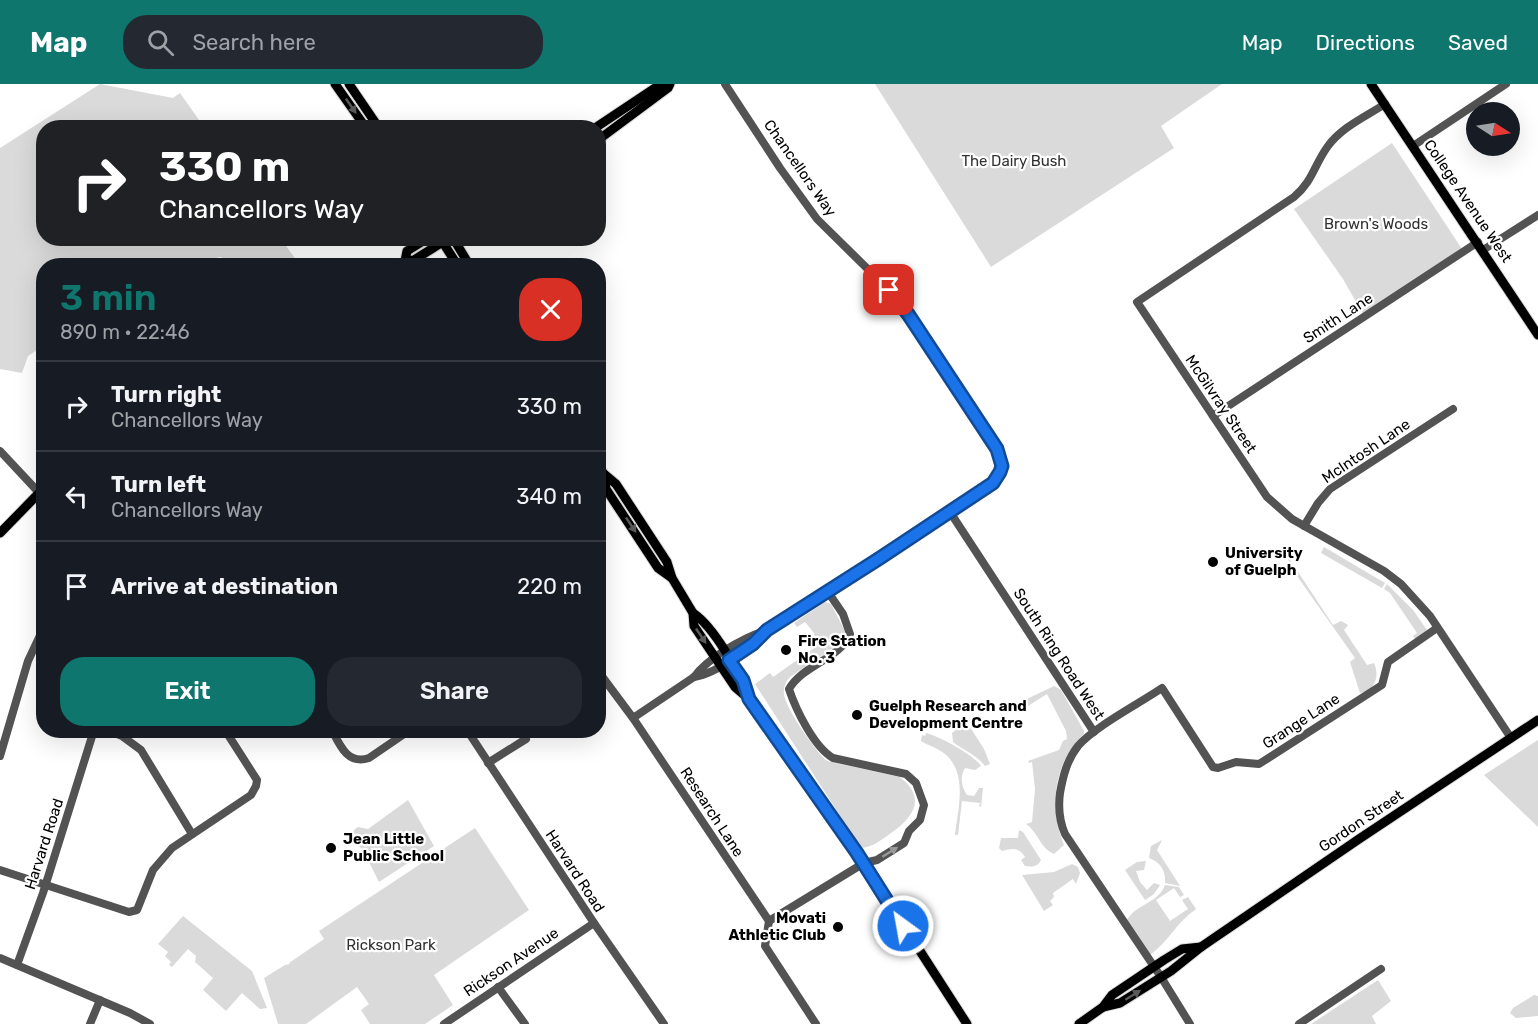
<!DOCTYPE html>
<meta charset="utf-8">
<style>
:root{--surface:#171b24;--page:#242831;--text:#f1f3f6;--muted:#9ea1a6;--line:#363941;--accent:#0f766e}
body{margin:0;font-family:Rubik,sans-serif;background:var(--page);color:var(--text);height:100vh;display:flex;flex-direction:column;font-size:22px;white-space:nowrap}
*{box-sizing:border-box;margin:0}
p{font-size:20px;color:var(--muted)}
.icon{flex:none;width:33px;height:33px;fill:none;stroke:currentColor;stroke-width:2;stroke-linecap:round;stroke-linejoin:round}
.map{position:relative;flex:1;overflow:hidden}
.drawer{position:absolute;left:36px;top:174px;width:570px;height:480px;display:flex;flex-direction:column;background:var(--surface);border-radius:24px;box-shadow:0 6px 24px #0002}
.drawer>*{flex:none}
.guide{position:absolute;left:36px;top:36px;width:570px;height:126px;border-radius:24px;box-shadow:0 6px 24px #0002;background:#202124;color:#fff;overflow:hidden}
.needle{width:39px;rotate:102deg}
.tools{position:absolute;left:1466px;top:18px;display:grid;gap:12px}
.tools a{display:grid;place-items:center;width:54px;height:54px;border-radius:50%;background:var(--surface);box-shadow:0 6px 24px #0002;font-size:30px}
.pin{position:absolute;display:grid;place-items:center;width:51px;height:51px;color:#fff;margin:-26px;border-radius:12px;box-shadow:0 3px 9px #0006}
.me{position:absolute;width:66px;margin:-33px;rotate:328deg;stroke-linejoin:round;filter:drop-shadow(0 0 4px #0008)}
.turn{display:flex;align-items:center;gap:21px;height:126px;padding:0 24px;font-size:27px}
.turn .icon{width:78px;height:78px;stroke-width:2.5}
.turn b{display:block;font-size:42px;line-height:51px}
.round{display:grid;place-items:center;flex:none;width:63px;height:63px;border-radius:24px;background:var(--page)}
.summary{display:flex;align-items:center;justify-content:space-between;height:102px;padding:0 24px}
h1{font-size:36px;font-weight:600;line-height:45px;color:var(--accent)}
.action{display:flex;gap:12px;margin-top:auto;padding:12px 24px}
.action a{flex:1;height:69px;border-radius:24px;background:var(--accent);color:#fff;font-size:24px;font-weight:600;line-height:69px;text-align:center}
.action a+a{background:var(--page);color:var(--text)}
ul{padding:0;list-style:none}
li{display:flex;align-items:center;gap:18px;height:90px;padding:0 24px;border-top:2px solid var(--line)}
li div{flex:1}
li b{display:block;font-size:22px}
li em{font-style:normal}
header{display:flex;align-items:center;gap:36px;box-sizing:border-box;height:84px;padding:0 30px;background:var(--accent);color:#fff}
header strong{font-size:28px}
nav{display:flex;gap:33px;margin-inline-start:auto;font-size:21px}
.search{width:420px;height:54px;background:var(--page);display:flex;align-items:center;gap:15px;box-sizing:border-box;padding:0 21px;border-radius:24px;color:var(--muted);font-size:22px}
.map>svg:first-child{display:block}
.green{fill:#dadada}
.lines{fill:none;stroke-linecap:round;stroke-linejoin:round}
.major-casing{stroke:#dbdbdb;stroke-width:11}
.minor{stroke:#535353;stroke-width:8}
.major{stroke:#000;stroke-width:9}
.oneway{fill:#595959}
.oneway2{fill:#989898}
.route-casing{stroke:#114b97;stroke-width:15}
.route{stroke:#1a73e8;stroke-width:10}
.poi-dot{fill:#000;stroke:#fff;stroke-width:2}
.labels{text-anchor:middle;dominant-baseline:central;stroke-width:4.5;stroke-linejoin:round;paint-order:stroke}
.park-label{font-size:15px;fill:#313131;stroke:#fff}
.street-label{font-size:15px;fill:#000;stroke:#fff}
.poi-label{font-size:15px;font-weight:bold;fill:#000;stroke:#fff;text-anchor:start}
</style>
<header>
<strong>Map</strong>
<div class="search"><svg class="icon" aria-label="search" viewBox="0 0 24 24"><circle cx="10" cy="10" r="6"/><path d="M15 15l6 6"/></svg>Search here</div>
<nav><a>Map</a><a>Directions</a><a>Saved</a></nav>
</header>
<div class="map">
<svg width="1538" height="940" viewBox="0 0 1538 940">
<rect width="100%" height="100%" fill="#fff"/>
<g class="green">
<polygon points="100,0 173,14 180,9 204,43 44,44 44,154 281,155 300,181 244,181 220,173 189,181 44,182 43,262 28,272 22,289 0,285 0,64"/>
<polygon points="875,0 1222,0 1161,42 1174,64 991,183"/>
<polygon points="1392,59 1462,165 1363,230 1343,195 1294,125"/>
<polygon points="1324,463 1385,499 1382,504 1321,469"/>
<path d="M1283,465L1333,541L1341,537L1348,541L1344,546L1367,581L1374,579C1380,592 1375,607 1360,609L1350,578L1355,574L1297,492L1299,491L1281,466Z"/>
<polygon points="1387,500 1413,526 1427,546 1415,555 1413,552 1417,549 1390,509 1384,505"/>
<path d="M825,518L831,520L846,549L844,557L790,593C785,598 782,607 785,614C789,629 816,668 827,677L900,693C929,716 911,736 887,752C878,758 872,763 861,764L755,600L770,589L773,593L817,562L814,549L805,538L797,543L794,539Z"/>
<path d="M1054,602L1061,606L1084,647V650C1053,679 1049,724 1064,761L1054,770C1040,764 1038,748 1026,740L1032,738L1035,705L1032,678L1029,679L1028,677L1059,666L1063,657L1067,655L1066,647L1047,610L1028,622L1022,621V618C1033,611 1043,608 1054,602Z"/>
<path d="M965,639L968,640L984,665L990,680L985,682C976,670 964,667 953,658L952,649Z"/>
<path d="M926,649C939,652 974,671 981,682L975,686L965,684C960,692 961,703 967,711L974,712L979,704H983L981,723L979,722L980,719L962,717L958,751H955C958,724 968,690 945,670C938,664 927,661 921,657L922,651L925,652Z"/>
<polygon points="1538,656 1538,743 1484,691"/>
<polygon points="408,716 434,762 379,798 363,766 352,755 354,746 358,743 368,745"/>
<polygon points="475,744 529,826 434,891 453,921 425,940 370,940 361,926 369,920 357,903 306,940 278,940 264,894 285,881 290,880 289,879 324,855 319,847"/>
<path d="M1019,746L1023,748L1041,776C1038,783 1031,783 1025,782L1021,776L1025,773C1019,763 1012,764 1002,767L999,764L1001,754H1018Z"/>
<path d="M1162,756L1157,766L1180,802L1165,799C1166,786 1160,778 1149,774L1151,762Z"/>
<polygon points="1146,777 1144,786 1136,787 1140,798 1147,806 1154,799 1160,801 1154,810 1145,816 1125,786 1137,778"/>
<polygon points="1072,780 1078,783 1080,789 1076,800 1073,795 1053,809 1054,813 1050,817 1053,821 1044,827 1022,791 1054,788"/>
<path d="M1165,801L1179,803L1184,811L1180,813L1174,804L1156,816L1170,837L1188,825L1182,816L1188,813L1196,825C1177,838 1168,858 1150,871L1127,836C1136,820 1159,819 1165,801Z"/>
<polygon points="183,832 252,887 267,924 260,925 242,909 226,927 203,906 213,894 195,878 196,872 188,865 172,883 169,881 171,878 165,872 168,868 158,860"/>
<polygon points="1378,896 1391,917 1372,932 1376,940 1311,940"/>
<polygon points="1534,911 1538,912 1538,932 1516,934 1510,929 1513,924"/>
</g>
<g class="lines">
<defs>
<g id="major">
<polyline points="335,0 366,44"/>
<polyline points="349,0 379,44"/>
<polyline points="1371,0 1538,251"/>
<polyline points="595,44 661,0"/>
<polyline points="598,56 668,4 670,0"/>
<polyline points="440,154 458,182"/>
<polyline points="453,154 470,182"/>
<polyline points="405,177 407,167 428,154"/>
<polyline points="398,182 405,177 414,176 449,154"/>
<polyline points="598,382 604,390 616,400 667,478 672,494 693,529 694,542 735,603 749,615 857,769 967,940"/>
<polyline points="604,390 606,405 658,484 672,494"/>
<polyline points="0,449 44,404"/>
<path d="M693,529C714,543 740,589 748,613"/>
<polyline points="1103,923 1120,919 1171,887 1201,863 1359,755 1538,636"/>
<polyline points="1079,940 1103,923 1112,911 1164,876 1182,865 1201,863"/>
</g>
</defs>
<use href="#major" class="major-casing"/>
<g class="minor">
<path d="M1385,20C1365,33 1342,43 1328,62C1314,81 1313,97 1294,113L1137,218L1267,413L1292,435L1384,487L1401,500L1430,532L1511,654"/>
<polyline points="1413,62 1506,0"/>
<polyline points="1483,166 1538,131"/>
<polyline points="1213,332 1478,158"/>
<polyline points="0,367 44,414"/>
<polyline points="950,428 1094,648"/>
<polyline points="1304,442 1318,419 1330,405 1453,325"/>
<polyline points="598,587 633,634 769,837 765,862 816,940"/>
<path d="M694,593C719,589 749,564 767,546L944,433L993,399L1001,388L1002,382L997,365L908,229L889,206L817,135L780,84L725,0"/>
<path d="M633,634L694,593C708,574 741,555 764,547"/>
<polyline points="107,646 122,652 141,666 192,750"/>
<path d="M332,646C340,662 348,681 369,674L410,646"/>
<polyline points="467,646 594,839 664,940"/>
<polyline points="0,672 28,577 44,543"/>
<polyline points="488,679 526,655"/>
<polyline points="0,786 129,828 137,826 153,786 172,764 251,711 256,702 257,696 225,646"/>
<path d="M769,837L864,779L877,776L904,759L909,747L920,736L924,721L916,699L906,690L833,674C814,663 796,626 789,605C804,580 840,575 850,550L843,530L828,508"/>
<polyline points="0,874 130,929 150,940"/>
<polyline points="17,881 43,809 94,646"/>
<polyline points="498,903 525,940"/>
<polyline points="90,940 100,916"/>
<polyline points="444,940 594,839"/>
<path d="M1190,940L1161,893L1065,750C1059,736 1058,724 1060,709C1063,692 1067,676 1078,662C1094,643 1140,619 1162,604L1213,683L1218,684L1236,678L1259,680L1382,601L1388,578L1437,544"/>
<polyline points="1299,940 1381,885"/>
</g>
<use href="#major" class="major"/>
</g>
<defs><path id="oneway-solid" d="M-6-.8H1V-3.2L6.5 0L1 3.2V.8H-6Z" transform="scale(1.5)"/></defs>
<g class="oneway">
<use href="#oneway-solid" transform="translate(351 22) rotate(55)"/>
<use href="#oneway-solid" transform="translate(631 441) rotate(56)"/>
<use href="#oneway-solid" transform="translate(701 552) rotate(56)"/>
<use href="#oneway-solid" transform="translate(1133 911) rotate(-32)"/>
</g>
<use class="oneway2" href="#oneway-solid" transform="translate(890 768) rotate(-32)"/>
<g class="lines">
<defs>
<polyline id="route" points="889,206 908,230 997,365 1002,382 1000,388 993,399 880,474 767,546 753,560 729,576 743,596 749,615 857,769 903,842"/>
</defs>
<use href="#route" class="route-casing"/>
<use href="#route" class="route"/>
</g>
<g class="poi-dot">
<circle cx="1213" cy="478" r="6"/>
<circle cx="786" cy="566" r="6"/>
<circle cx="857" cy="631" r="6"/>
<circle cx="331" cy="764" r="6"/>
<circle cx="838" cy="843" r="6"/>
</g>
<g class="labels">
<g class="park-label">
<text x="1014" y="77">The Dairy Bush</text>
<text x="1376" y="140">Brown's Woods</text>
<text x="391" y="861">Rickson Park</text>
</g>
<g class="street-label">
<text transform="translate(800 84) rotate(55)">Chancellors Way</text>
<text transform="translate(1468 117) rotate(56)">College Avenue West</text>
<text transform="translate(1338 234) rotate(-33)">Smith Lane</text>
<text transform="translate(1221 320) rotate(56)">McGilvray Street</text>
<text transform="translate(1366 367) rotate(-34)">McIntosh Lane</text>
<text transform="translate(1059 570) rotate(57)">South Ring Road West</text>
<text transform="translate(1301 637) rotate(-33)">Grange Lane</text>
<text transform="translate(712 728) rotate(57)">Research Lane</text>
<text transform="translate(1361 737) rotate(-34)">Gordon Street</text>
<text transform="translate(44 760) rotate(-72)">Harvard Road</text>
<text transform="translate(575 787) rotate(57)">Harvard Road</text>
<text transform="translate(511 878) rotate(-34)">Rickson Avenue</text>
</g>
<g class="poi-label">
<text x="1225" y="469">University<tspan x="1225" dy="17">of Guelph</tspan></text>
<text x="798" y="557">Fire Station<tspan x="798" dy="17">No. 3</tspan></text>
<text x="869" y="622">Guelph Research and<tspan x="869" dy="17">Development Centre</tspan></text>
<text x="343" y="755">Jean Little<tspan x="343" dy="17">Public School</tspan></text>
<text x="826" y="834" text-anchor="end">Movati<tspan x="826" dy="17">Athletic Club</tspan></text>
</g>
</g>
</svg>
<div class="tools">
<a><svg class="needle" viewBox="-14 -14 28 28"><path d="M0-13l5 13h-10z" fill="#e53935"/><path d="M0 13l5-13h-10z" fill="#9ea1a6"/></svg></a>
</div>
<div class="pin" style="left:889px;top:206px;background:#d93025"><svg class="icon" aria-label="arrive" viewBox="0 0 24 24"><path d="M6 21V4h12l-3 4 3 4H6"/></svg></div>
<svg class="me" style="left:903px;top:842px" viewBox="-20 -20 40 40"><circle r="17" fill="#1a73e8" stroke="#fff" stroke-width="3"/><path d="M0-11L8 9 0 5-8 9z" fill="#fff"/></svg>
<div class="guide">
<div class="turn"><svg class="icon" aria-label="right" viewBox="0 0 24 24"><path d="M7 20v-9h11M14 6l5 5-5 5"/></svg><div><b>330 m</b>Chancellors Way</div></div>
</div>
<section class="drawer">
<div class="summary"><div><h1>3 min</h1><p>890 m · 22:46</p></div><a class="round" style="background:#d93025;color:#fff"><svg class="icon" aria-label="close" viewBox="0 0 24 24"><path d="M6 6l12 12M18 6L6 18"/></svg></a></div>
<ul>
<li><svg class="icon" aria-label="right" viewBox="0 0 24 24"><path d="M7 20v-9h11M14 6l5 5-5 5"/></svg><div><b>Turn right</b><p>Chancellors Way</p></div><em>330 m</em></li>
<li><svg class="icon" aria-label="left" viewBox="0 0 24 24"><path d="M17 20v-9H6M10 6l-5 5 5 5"/></svg><div><b>Turn left</b><p>Chancellors Way</p></div><em>340 m</em></li>
<li><svg class="icon" aria-label="arrive" viewBox="0 0 24 24"><path d="M6 21V4h12l-3 4 3 4H6"/></svg><div><b>Arrive at destination</b></div><em>220 m</em></li>
</ul>
<div class="action"><a>Exit</a><a>Share</a></div>
</section>
</div>
